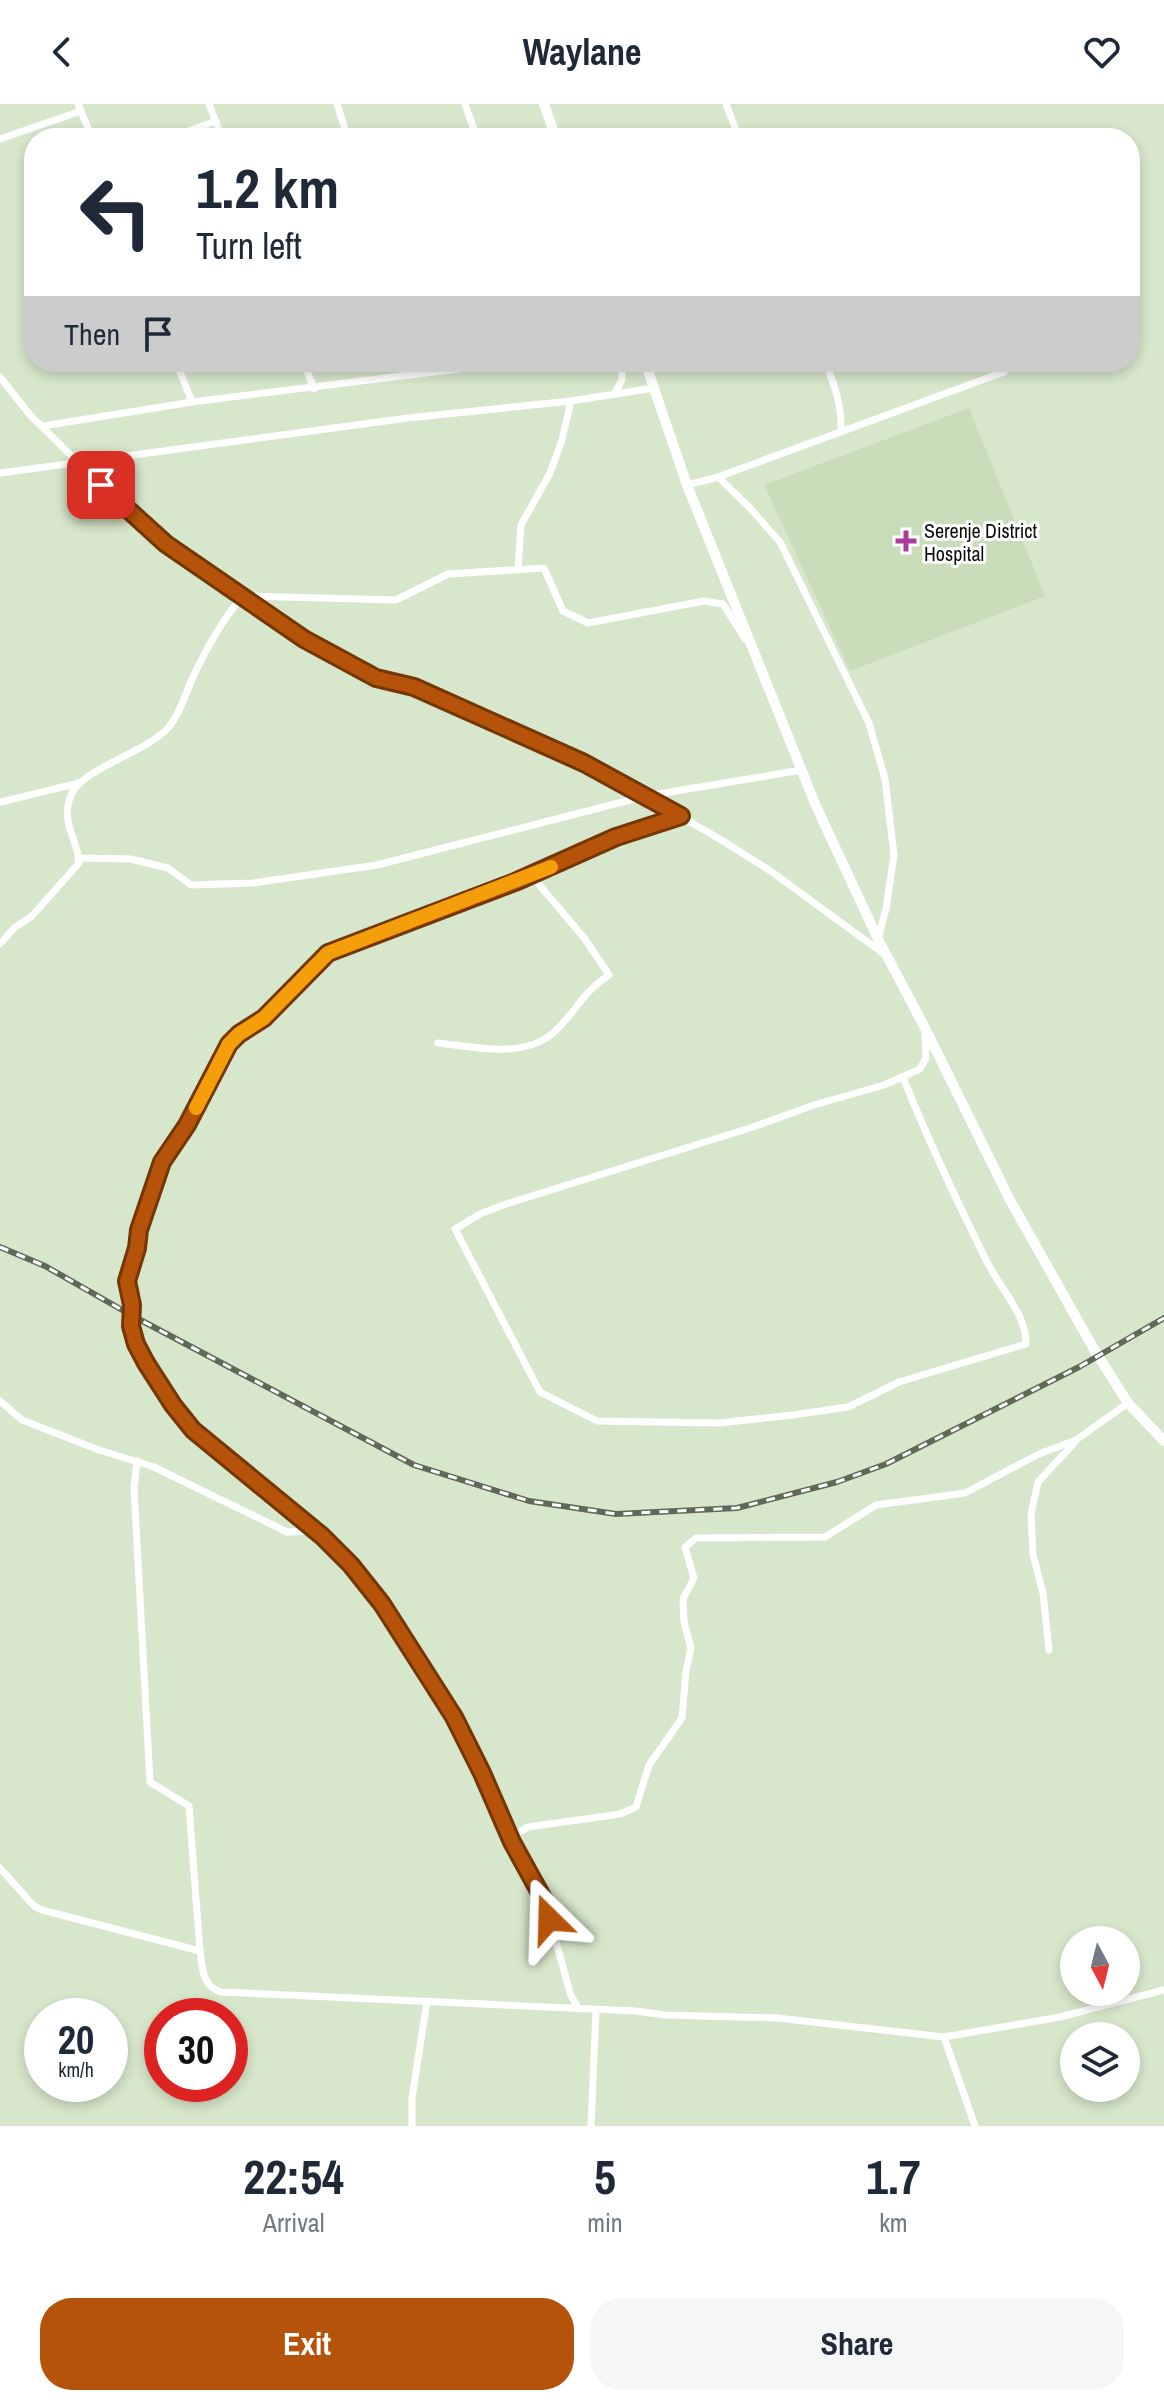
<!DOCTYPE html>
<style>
:root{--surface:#fff;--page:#f6f6f7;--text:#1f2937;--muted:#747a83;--accent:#b45309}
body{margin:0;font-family:"Archivo Narrow",sans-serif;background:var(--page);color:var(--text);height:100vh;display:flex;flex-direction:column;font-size:30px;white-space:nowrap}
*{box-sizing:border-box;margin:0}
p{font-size:26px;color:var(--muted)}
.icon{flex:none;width:44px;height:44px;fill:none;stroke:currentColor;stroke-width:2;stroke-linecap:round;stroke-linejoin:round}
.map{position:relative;height:2022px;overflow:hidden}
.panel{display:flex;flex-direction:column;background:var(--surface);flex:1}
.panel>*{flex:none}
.top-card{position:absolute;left:24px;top:24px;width:1116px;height:244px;border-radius:32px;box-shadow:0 4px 12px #0003;background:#fff;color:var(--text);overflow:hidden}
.needle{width:52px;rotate:173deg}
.buttons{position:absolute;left:1060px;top:1822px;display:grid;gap:16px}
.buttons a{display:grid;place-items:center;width:80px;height:80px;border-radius:50%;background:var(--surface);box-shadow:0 4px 12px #0003;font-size:40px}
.speed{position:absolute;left:24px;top:1894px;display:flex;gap:16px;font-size:40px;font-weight:700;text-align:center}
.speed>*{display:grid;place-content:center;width:104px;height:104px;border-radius:50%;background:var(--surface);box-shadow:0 4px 12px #0003;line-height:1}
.speed small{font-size:20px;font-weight:400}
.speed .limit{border:12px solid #d22;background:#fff;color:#111}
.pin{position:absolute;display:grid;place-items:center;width:68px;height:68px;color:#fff;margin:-34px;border-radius:16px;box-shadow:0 4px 12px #0006}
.me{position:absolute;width:88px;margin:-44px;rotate:338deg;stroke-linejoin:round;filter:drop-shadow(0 0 6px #0008)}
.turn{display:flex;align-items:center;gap:28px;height:168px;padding:0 40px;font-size:36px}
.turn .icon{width:104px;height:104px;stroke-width:2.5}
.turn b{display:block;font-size:56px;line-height:68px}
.then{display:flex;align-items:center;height:76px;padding:0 40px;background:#0003;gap:16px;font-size:30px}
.eta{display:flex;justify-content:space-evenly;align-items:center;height:136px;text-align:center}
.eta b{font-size:48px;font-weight:700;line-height:56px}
.button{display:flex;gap:16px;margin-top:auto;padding:16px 40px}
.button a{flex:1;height:92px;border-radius:32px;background:var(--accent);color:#fff;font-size:32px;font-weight:700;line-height:92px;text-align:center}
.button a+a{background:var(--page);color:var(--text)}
header{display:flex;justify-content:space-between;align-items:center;height:104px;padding:0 40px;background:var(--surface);font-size:36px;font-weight:700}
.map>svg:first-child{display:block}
.built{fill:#caddba}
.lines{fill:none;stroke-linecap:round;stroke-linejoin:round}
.street{stroke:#fff;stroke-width:7}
.secondary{stroke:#fff;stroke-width:10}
.rail-casing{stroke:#5f6958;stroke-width:6}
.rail{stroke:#fff;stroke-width:3;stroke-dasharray:9;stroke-linecap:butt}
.route-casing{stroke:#753606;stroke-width:20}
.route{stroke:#b45309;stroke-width:14}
.slow{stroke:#f59e0b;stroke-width:14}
.poi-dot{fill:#ae3c96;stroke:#fff;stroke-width:3}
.labels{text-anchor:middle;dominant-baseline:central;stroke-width:6;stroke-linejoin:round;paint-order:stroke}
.poi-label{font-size:20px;fill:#090e06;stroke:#fff;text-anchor:start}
</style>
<header><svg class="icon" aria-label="back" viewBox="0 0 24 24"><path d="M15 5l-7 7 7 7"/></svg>Waylane<svg class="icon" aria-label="heart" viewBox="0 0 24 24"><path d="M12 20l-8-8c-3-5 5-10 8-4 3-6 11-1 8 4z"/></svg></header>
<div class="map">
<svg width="1164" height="2022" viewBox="0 0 1164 2022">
<rect width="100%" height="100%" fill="#d7e7cb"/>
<polygon class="built" points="969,304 1045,492 850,567 764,381"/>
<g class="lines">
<g class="street">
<polyline points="78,0 92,34"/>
<polyline points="209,0 222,34"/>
<polyline points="337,0 348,34"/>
<polyline points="465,0 477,34"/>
<polyline points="726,0 739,34"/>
<polyline points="169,34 216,17"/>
<polyline points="0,35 81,7"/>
<polyline points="176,258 192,298"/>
<polyline points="304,258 314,285"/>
<path d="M825,258C835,281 842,303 841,328"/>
<polyline points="0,273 30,311 123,403 166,440 304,535 376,574 414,583 456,601 584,659 635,686 723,737 772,768 884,850"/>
<polyline points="615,289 622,276 622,258"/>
<polyline points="43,322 192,298 515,258"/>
<polyline points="0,369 408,314 571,297 654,284"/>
<polyline points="718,373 749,403 780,438 869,619 885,675 894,751 886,805 878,835"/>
<polyline points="687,381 718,373 1004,268"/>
<polyline points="518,464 521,421 550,369 562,336 571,297"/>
<polyline points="0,698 79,679"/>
<polyline points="78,754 131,755 168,764 191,781 253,779 377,761 646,692 802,666"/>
<path d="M0,840L14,824L32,812L79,759C77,732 59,718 72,689C83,665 146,648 168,624C179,612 185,591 192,575C206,546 221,517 243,492L396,496L448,470L544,464L563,507L588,519L704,497L723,500L745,535"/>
<path d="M438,939C473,943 524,955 553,929C575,910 582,888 609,871L585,835L531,771"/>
<path d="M903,973C928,1037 957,1097 987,1158C1000,1184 1027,1211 1026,1240L899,1278L848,1303L793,1311L719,1319L597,1317L540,1288L455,1125L480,1110L506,1100L750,1024L814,1001L884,981L920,965L926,954L925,930"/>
<polyline points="0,1297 22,1316 99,1346 154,1363 287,1428 315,1427"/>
<polyline points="137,1357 134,1384 150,1678 189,1702 200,1847"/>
<polyline points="1049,1546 1043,1489 1033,1451 1031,1410 1038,1378 1075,1338"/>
<polyline points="510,1734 528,1723 620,1710 636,1703 649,1661 682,1614 686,1567 691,1544 684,1518 683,1495 694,1474 685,1443 696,1434 825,1433 876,1401 965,1389 1039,1350 1076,1336 1128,1299"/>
<path d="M0,1764L34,1802L42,1806L200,1847C203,1865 201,1881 221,1888L636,1907L665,1911L777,1914L944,1933L1060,1913L1164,1886"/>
<polyline points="579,1905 571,1892 545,1798 512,1738 454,1613 382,1500 351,1461 322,1432 193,1326 173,1301 136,1240 131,1222 132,1201 127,1177 137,1144 139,1126 162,1058 187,1021 229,940 239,930 264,914 328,849 515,778 616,733 681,712"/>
<polyline points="944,1933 975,2022"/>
<polyline points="412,2022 412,1994 427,1897"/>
<polyline points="591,2022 596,1907"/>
</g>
<g class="secondary">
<polyline points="544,0 556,34"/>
<polyline points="645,258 687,381 816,702 878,835 925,924 1010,1096 1095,1247 1128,1299 1164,1337"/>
</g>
<defs>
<polyline id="rail" points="0,1143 45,1162 131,1211 414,1361 529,1397 616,1410 737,1404 837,1378 886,1360 1079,1263 1164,1214"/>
</defs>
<use href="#rail" class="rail-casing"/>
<use href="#rail" class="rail"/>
</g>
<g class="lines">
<defs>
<polyline id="route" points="101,381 166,440 304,535 376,574 414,583 584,659 681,712 616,733 515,778 328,849 264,914 239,930 229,940 187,1021 162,1058 139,1126 137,1144 127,1177 132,1201 131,1222 136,1240 146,1259 173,1301 193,1326 322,1432 351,1461 382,1500 454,1613 482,1669 512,1738 545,1798 549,1815"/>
</defs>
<use href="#route" class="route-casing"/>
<use href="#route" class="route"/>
<polyline class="slow" points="196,1004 229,940 239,930 264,914 328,849 551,763"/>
</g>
<path class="poi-dot" d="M902 425h8v8h8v8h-8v8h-8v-8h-8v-8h8z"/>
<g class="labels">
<g class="poi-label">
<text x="924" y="426">Serenje District<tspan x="924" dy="23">Hospital</tspan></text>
</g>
</g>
</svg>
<div class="buttons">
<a><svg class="needle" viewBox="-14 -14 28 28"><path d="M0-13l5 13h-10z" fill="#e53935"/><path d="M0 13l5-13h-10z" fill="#747a83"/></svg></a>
<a><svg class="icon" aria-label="layers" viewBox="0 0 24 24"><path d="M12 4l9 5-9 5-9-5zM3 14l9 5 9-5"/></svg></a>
</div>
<div class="speed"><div>20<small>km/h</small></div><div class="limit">30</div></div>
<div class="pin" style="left:101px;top:381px;background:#d93025"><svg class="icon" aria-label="arrive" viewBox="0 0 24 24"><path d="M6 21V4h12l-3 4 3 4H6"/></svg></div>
<svg class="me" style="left:549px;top:1815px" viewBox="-20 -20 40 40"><path d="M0-17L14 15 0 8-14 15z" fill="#b45309" stroke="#fff" stroke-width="4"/></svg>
<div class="top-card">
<div class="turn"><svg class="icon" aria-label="left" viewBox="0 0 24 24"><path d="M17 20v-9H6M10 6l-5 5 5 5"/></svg><div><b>1.2 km</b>Turn left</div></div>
<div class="then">Then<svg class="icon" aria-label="arrive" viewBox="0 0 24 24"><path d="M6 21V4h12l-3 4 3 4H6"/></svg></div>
</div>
</div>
<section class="panel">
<div class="eta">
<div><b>22:54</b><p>Arrival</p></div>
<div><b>5</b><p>min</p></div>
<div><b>1.7</b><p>km</p></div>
</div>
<div class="button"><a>Exit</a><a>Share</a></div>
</section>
